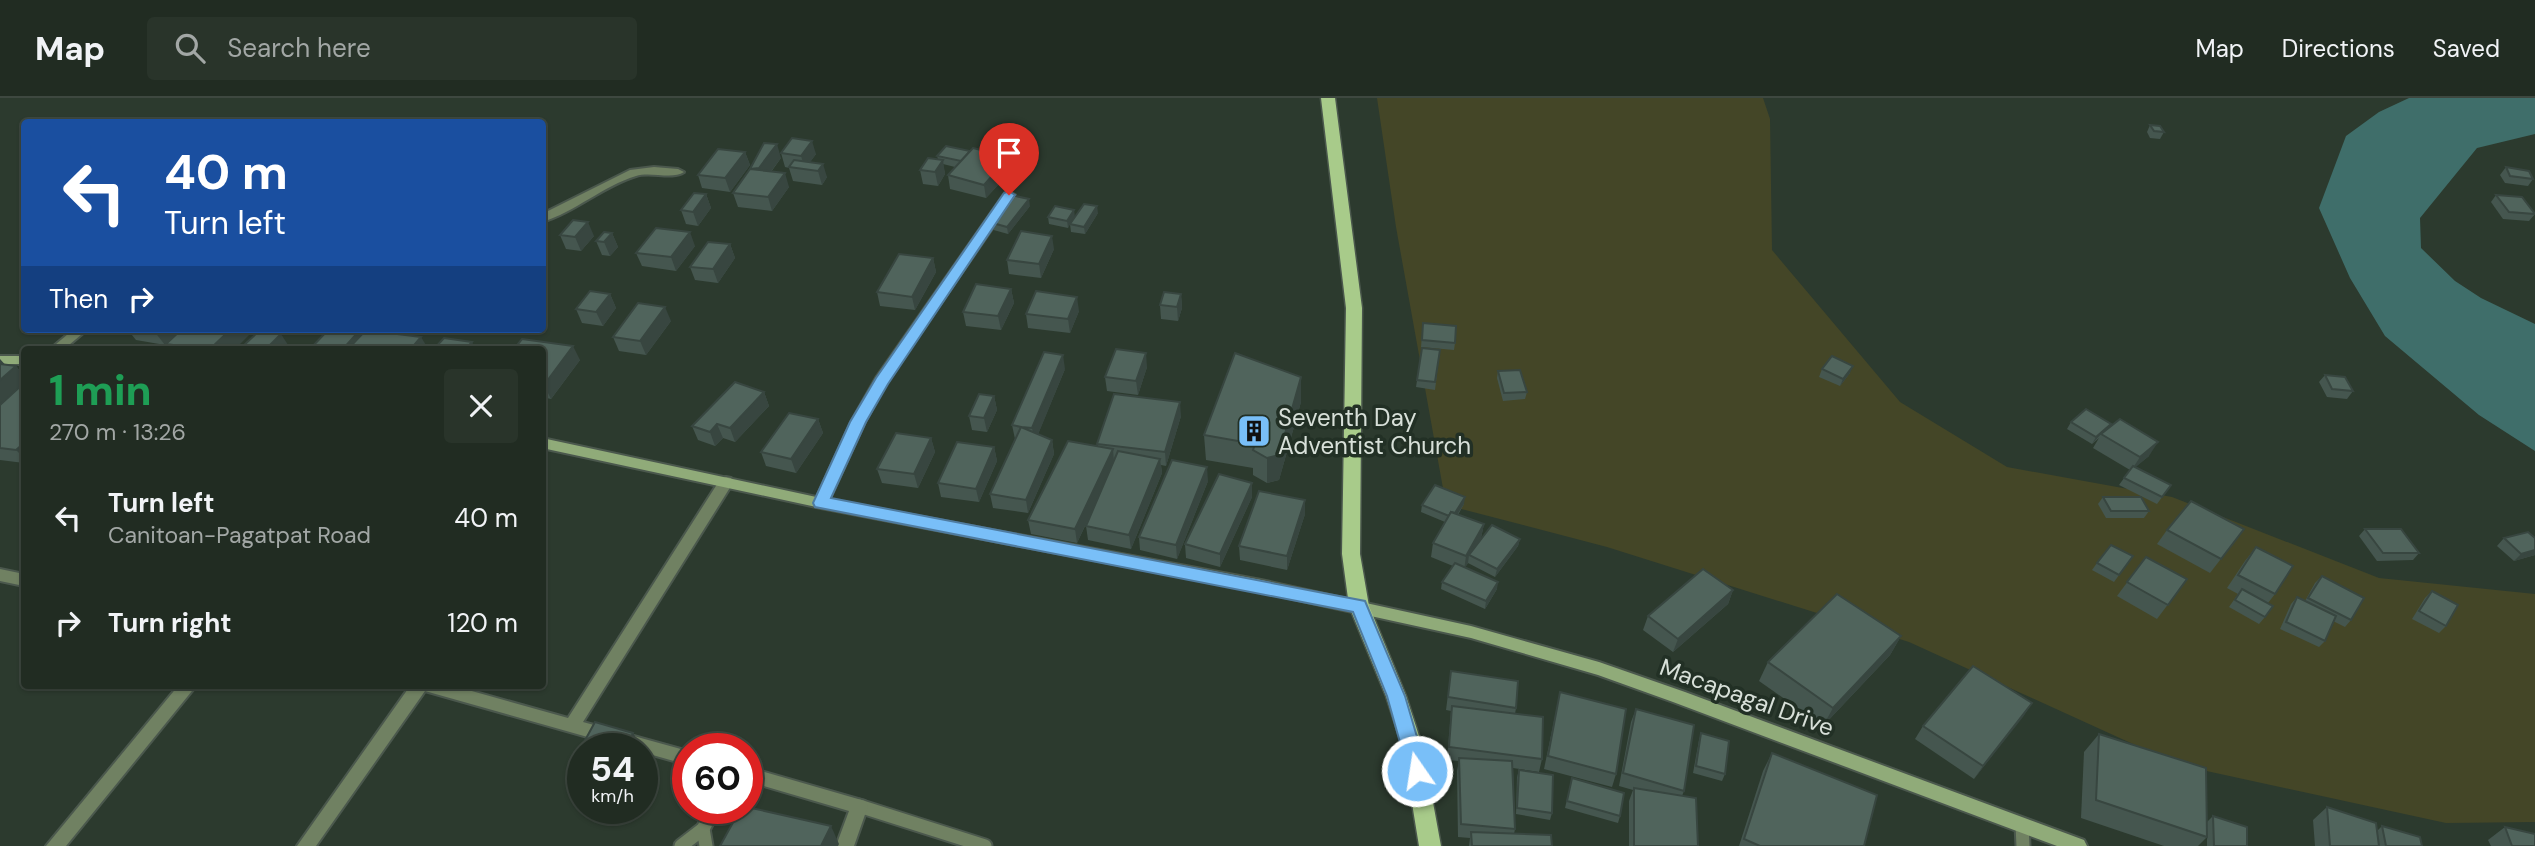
<!DOCTYPE html>
<meta charset="utf-8">
<style>
:root{--surface:#212c22;--page:#29342a;--text:#f1f3f6;--muted:#a2a7a5;--line:#3e4840}
body{margin:0;font-family:"DM Sans",sans-serif;background:var(--page);color:var(--text);height:100vh;display:flex;flex-direction:column;font-size:26px;white-space:nowrap}
*{box-sizing:border-box;margin:0}
p{font-size:23px;color:var(--muted)}
.icon{flex:none;width:38px;height:38px;fill:none;stroke:currentColor;stroke-width:2;stroke-linecap:round;stroke-linejoin:round}
.map{position:relative;flex:1;overflow:hidden}
.panel{position:absolute;left:21px;top:248px;width:525px;height:343px;display:flex;flex-direction:column;background:var(--surface);border-radius:7px;box-shadow:0 2px 5px #0004,0 0 0 2px var(--line)}
.panel>*{flex:none}
.banner{position:absolute;left:21px;top:21px;width:525px;height:214px;border-radius:7px;box-shadow:0 2px 5px #0004,0 0 0 2px var(--line);background:#1a4fa0;color:#fff;overflow:hidden}
.speed{position:absolute;left:567px;top:635px;display:flex;gap:14px;font-size:35px;font-weight:700;text-align:center}
.speed>*{display:grid;place-content:center;width:91px;height:91px;border-radius:50%;background:var(--surface);box-shadow:0 2px 5px #0004,0 0 0 2px var(--line);line-height:1}
.speed small{font-size:18px;font-weight:400}
.speed .limit{border:10px solid #d22;background:#fff;color:#111}
.pin{position:absolute;display:grid;place-items:center;width:60px;height:60px;color:#fff;margin:-72px -30px;border-radius:50% 50% 50% 0;rotate:-45deg;box-shadow:0 0 7px #0007}
.pin .icon{rotate:45deg}
.me{position:absolute;width:77px;margin:-38px;rotate:347deg;stroke-linejoin:round;filter:drop-shadow(0 0 5px #0008)}
.turn{display:flex;align-items:center;gap:24px;height:147px;padding:0 28px;font-size:32px}
.turn .icon{width:91px;height:91px;stroke-width:2.5}
.turn b{display:block;font-size:49px;line-height:60px}
.then{display:flex;align-items:center;height:66px;padding:0 28px;background:#0003;gap:14px;font-size:26px}
.round{display:grid;place-items:center;flex:none;width:74px;height:74px;border-radius:7px;background:var(--page)}
.headline{display:flex;align-items:center;justify-content:space-between;height:119px;padding:0 28px}
h1{font-size:42px;font-weight:800;line-height:52px;color:#1e9e55}
ul{padding:0;list-style:none}
li{display:flex;align-items:center;gap:21px;height:105px;padding:0 28px}
li div{flex:1}
li b{display:block;font-size:26px}
li em{font-style:normal}
header{display:flex;align-items:center;gap:42px;box-sizing:border-box;height:98px;padding:0 35px;background:var(--surface);border-bottom:2px solid var(--line)}
header strong{font-size:33px}
nav{display:flex;gap:38px;margin-inline-start:auto;font-size:24px}
.search{width:490px;height:63px;background:var(--page);display:flex;align-items:center;gap:18px;box-sizing:border-box;padding:0 24px;border-radius:7px;color:var(--muted);font-size:26px}
.map>svg:first-child{display:block}
.green{fill:#444627}
.water{fill:#3f6e6a}
.lines{fill:none;stroke-linecap:round;stroke-linejoin:round}
.lane-casing{stroke:#4b584d;stroke-width:17}
.street-casing{stroke:#4b584d;stroke-width:4}
.secondary-casing{stroke:#4b584d;stroke-width:4}
.primary-casing{stroke:#4b584d;stroke-width:3}
.lane{stroke:#708162;stroke-width:13}
.street{fill:#708162;fill-rule:evenodd}
.secondary{fill:#90ab79;fill-rule:evenodd}
.primary{fill:#a8cb8a;fill-rule:evenodd}
.wall{fill:#45564f}
.shaded-wall{fill:#384640}
.building{fill:#50645c;stroke:#384640;stroke-width:2}
.route{fill:#79bff8;stroke:#4f7ca1;stroke-width:2}
.labels{text-anchor:middle;dominant-baseline:central;stroke-width:7;stroke-linejoin:round;paint-order:stroke}
.poi-label{font-size:24px;fill:#d8e0d9;stroke:#223025;text-anchor:start}
.street-label{font-size:24px;fill:#d8e0d9;stroke:#223025}
</style>
<header>
<strong>Map</strong>
<div class="search"><svg class="icon" aria-label="search" viewBox="0 0 24 24"><circle cx="10" cy="10" r="6"/><path d="M15 15l6 6"/></svg>Search here</div>
<nav><a>Map</a><a>Directions</a><a>Saved</a></nav>
</header>
<div class="map">
<svg width="2535" height="748" viewBox="0 0 2535 748">
<rect width="100%" height="100%" fill="#2c3a2e"/>
<polygon class="green" points="1377,0 1763,0 1770,21 1772,152 1900,304 2007,369 2172,399 2379,480 2535,496 2535,724 2446,725 2179,667 1909,544 1607,449 1446,407 1396,129"/>
<polygon class="water" points="2409,0 2535,0 2535,36 2477,50 2420,120 2421,150 2455,183 2481,200 2535,226 2535,353 2479,317 2385,238 2350,180 2319,110 2346,38 2379,14"/>
<g class="lines">
<defs>
<g id="lane">
<polyline points="859,708 985,748"/>
<polyline points="2022,727 2023,748"/>
<polyline points="703,731 706,748"/>
<polyline points="681,748 703,731 714,710"/>
</g>
<g id="street">
<path d="M654,69L678,71L684,74C672,82 650,73 636,78C603,88 575,114 542,124V116L630,72Z"/>
<polygon points="1009,94 1015,97 886,285 865,324 826,409 816,409 814,405 851,324 876,280 1005,95"/>
<polygon points="74,231 88,231 63,252 49,252"/>
<polygon points="726,379 731,380 733,384 731,388 583,624 688,653 688,667 642,654 642,651 630,651 425,593 316,748 297,748 410,588 454,588 568,620 721,380"/>
<polygon points="0,471 24,476 24,488 0,483"/>
<polygon points="178,588 196,588 66,748 46,748"/>
<polygon points="747,669 865,703 868,708 854,748 836,748 849,713 747,683"/>
</g>
<g id="secondary">
<rect x="0" y="258" width="24" height="8"/>
<polygon points="542,340 821,400 1261,482 1471,528 1599,564 1685,594 2084,742 2087,748 2057,748 1673,604 1598,577 1471,540 1261,494 821,410 542,350"/>
</g>
<polygon id="primary" points="1321,0 1335,0 1362,210 1360,456 1369,508 1406,598 1423,650 1441,748 1419,748 1403,650 1386,598 1349,508 1342,456 1346,210"/>
</defs>
<use href="#lane" class="lane-casing"/>
<use href="#street" class="street-casing"/>
<use href="#secondary" class="secondary-casing"/>
<use href="#primary" class="primary-casing"/>
<use href="#lane" class="lane"/>
<use href="#street" class="street"/>
<use href="#secondary" class="secondary"/>
<use href="#primary" class="primary"/>
</g>
<g class="wall">
<polygon points="2150,27 2164,34 2160,41 2150,40 2147,34"/>
<polygon points="970,53 1009,59 1011,73 986,100 950,91 948,77 955,69 943,66 945,76 938,88 923,86 920,72 938,61 937,58"/>
<polygon points="745,54 750,67 730,94 702,90 698,77"/>
<polygon points="781,55 816,56 810,64 827,79 822,87 793,83 789,70 785,69"/>
<polygon points="781,60 771,74 789,89 772,113 738,109 733,95 750,71"/>
<polygon points="2506,69 2533,81 2528,88 2505,85 2500,77"/>
<polygon points="706,96 711,110 698,128 686,126 681,112"/>
<polygon points="2496,97 2535,116 2529,123 2503,121 2491,104"/>
<polygon points="1030,108 1008,136 990,131 989,124"/>
<polygon points="1074,112 1068,130 1049,126 1048,119"/>
<polygon points="1098,115 1085,136 1071,134 1070,126"/>
<polygon points="612,135 618,149 610,158 602,157 596,143"/>
<polygon points="560,137 594,138 581,153 566,151"/>
<polygon points="730,146 735,160 718,185 695,182 690,169"/>
<polygon points="695,148 676,173 642,168 636,155"/>
<polygon points="1054,151 1041,180 1009,176 1007,162"/>
<polygon points="933,160 936,174 915,212 880,208 877,194"/>
<polygon points="1011,191 1014,205 1001,232 966,228 963,214"/>
<polygon points="610,196 616,210 603,228 582,225 576,211"/>
<polygon points="1181,196 1182,210 1178,223 1161,221 1160,207"/>
<polygon points="1079,213 1070,235 1028,230 1026,216"/>
<polygon points="671,223 646,257 619,253 613,239"/>
<polygon points="1423,225 1455,245 1454,252 1421,249"/>
<polygon points="127,231 182,231 165,247 136,242"/>
<polygon points="380,231 418,231 413,236 381,232"/>
<polygon points="166,246 234,252 171,252"/>
<polygon points="1422,250 1440,252 1435,292 1416,289"/>
<polygon points="542,252 580,262 551,301 542,299"/>
<polygon points="5,267 16,268 24,278 24,365 0,362 0,307"/>
<polygon points="1147,269 1138,297 1107,293 1105,279"/>
<polygon points="1065,271 1038,336 1052,342 1054,356 1028,415 993,410 990,396 1015,341 1012,327"/>
<polygon points="1822,271 1850,275 1840,288 1819,279"/>
<polygon points="1498,273 1527,294 1525,301 1503,303 1497,280"/>
<polygon points="2325,277 2353,293 2347,301 2327,299 2319,284"/>
<polygon points="1301,279 1301,304 1279,382 1267,385 1253,377 1253,370 1206,362 1204,337"/>
<polygon points="764,294 769,308 735,344 723,340 715,348 698,342 692,328"/>
<polygon points="994,298 997,312 987,334 972,332 969,318"/>
<polygon points="1181,318 1166,368 1161,367 1162,375 1131,451 1088,442 1086,428 1096,405 1077,445 1031,436 1028,422 1098,348 1097,346"/>
<polygon points="818,321 823,335 796,375 766,368 761,354"/>
<polygon points="2071,324 2108,331 2149,358 2135,369 2171,387 2157,406 2119,387 2130,372 2093,350 2099,340 2092,346 2067,331"/>
<polygon points="931,340 935,354 918,390 882,385 877,371"/>
<polygon points="994,349 997,363 979,404 941,399 938,385"/>
<polygon points="1208,383 1177,461 1140,452 1139,439"/>
<polygon points="1252,385 1252,399 1220,469 1186,460 1185,446"/>
<polygon points="2103,399 2149,413 2144,420 2106,420 2098,406"/>
<polygon points="1464,406 1458,417 1484,426 1481,440 1479,444 1520,441 1518,448 1495,479 1468,465 1465,469 1497,491 1485,511 1441,491 1442,484 1453,468 1431,459 1433,445 1445,424 1421,414 1422,407"/>
<polygon points="1305,416 1287,472 1240,462 1239,448"/>
<polygon points="2244,431 2210,475 2157,446 2167,432"/>
<polygon points="2365,431 2419,455 2413,462 2377,463 2359,438"/>
<polygon points="2504,440 2535,457 2514,463 2497,448"/>
<polygon points="2256,449 2275,496 2268,505 2265,519 2259,526 2229,509 2238,496 2227,490 2245,463"/>
<polygon points="2133,458 2114,484 2092,472 2097,465"/>
<polygon points="2146,459 2187,481 2157,521 2117,498"/>
<polygon points="2322,478 2351,522 2345,529 2333,523 2325,543 2319,549 2280,531 2291,506 2297,499 2305,503 2315,485"/>
<polygon points="1733,492 1728,506 1673,554 1643,532 1648,518"/>
<polygon points="2432,493 2446,528 2439,535 2412,521 2425,500"/>
<polygon points="1901,538 1890,557 1823,628 1759,583 1768,564"/>
<polygon points="1451,573 1516,610 1515,616 1542,661 1539,674 1513,670 1515,731 1514,736 1552,748 1469,748 1470,740 1458,739 1457,673 1459,663 1447,662 1451,613 1446,612"/>
<polygon points="1560,594 1616,676 1612,689 1544,671"/>
<polygon points="2032,605 1974,681 1915,641 1923,628"/>
<polygon points="1636,611 1684,693 1682,698 1698,748 1629,748 1629,703 1633,692 1619,688 1631,624"/>
<polygon points="595,624 633,635 641,648 640,651 583,651 583,666 577,657"/>
<polygon points="1701,635 1725,676 1722,683 1693,675 1699,642"/>
<polygon points="2099,636 2207,739 2198,748 2164,748 2081,720 2084,654"/>
<polygon points="1772,655 1864,748 1739,748 1763,673"/>
<polygon points="1519,672 1552,715 1550,722 1516,716 1517,679"/>
<polygon points="1572,680 1620,718 1618,725 1565,710"/>
<polygon points="2327,709 2377,733 2382,728 2422,748 2315,748 2313,722"/>
<polygon points="2213,718 2247,748 2207,748 2207,724"/>
<polygon points="2505,729 2535,748 2491,748 2488,742"/>
</g>
<g class="shaded-wall">
<polygon points="812,43 816,56 805,71 801,58"/>
<polygon points="777,46 781,60 763,84 750,71"/>
<polygon points="745,54 750,67 730,94 725,80"/>
<polygon points="1009,59 1011,73 986,100 984,87"/>
<polygon points="943,62 945,76 938,88 935,74"/>
<polygon points="823,66 827,79 822,87 818,73"/>
<polygon points="785,75 789,89 772,113 768,99"/>
<polygon points="706,96 711,110 698,128 693,114"/>
<polygon points="1029,101 1030,108 1008,136 1007,129"/>
<polygon points="1097,108 1098,115 1085,136 1084,129"/>
<polygon points="1074,112 1075,119 1068,130 1067,123"/>
<polygon points="588,124 594,138 581,153 575,139"/>
<polygon points="690,134 695,148 676,173 671,159"/>
<polygon points="612,135 618,149 610,158 604,144"/>
<polygon points="1052,138 1054,151 1041,180 1039,166"/>
<polygon points="730,146 735,160 718,185 713,171"/>
<polygon points="933,160 936,174 915,212 912,199"/>
<polygon points="1011,191 1014,205 1001,232 998,218"/>
<polygon points="610,196 616,210 603,228 596,214"/>
<polygon points="1181,196 1182,210 1178,223 1177,209"/>
<polygon points="1077,199 1079,213 1070,235 1068,221"/>
<polygon points="665,209 671,223 646,257 640,243"/>
<polygon points="156,231 182,231 165,247 154,233"/>
<polygon points="231,231 255,231 234,252 209,252"/>
<polygon points="361,231 370,245 364,252 342,252"/>
<polygon points="410,231 418,231 413,236"/>
<polygon points="281,236 290,250 288,252 265,252"/>
<polygon points="421,239 429,252 410,252"/>
<polygon points="472,244 476,252 465,252"/>
<polygon points="573,248 580,262 551,301 544,287"/>
<polygon points="1146,255 1147,269 1138,297 1136,283"/>
<polygon points="1063,257 1065,271 1035,344 1032,330"/>
<polygon points="0,261 11,273 16,268 24,278 24,286 0,307"/>
<polygon points="1853,268 1850,275 1840,288 1843,281"/>
<polygon points="1301,279 1301,304 1279,382 1267,385 1267,360"/>
<polygon points="764,294 769,308 735,344 730,330"/>
<polygon points="994,298 997,312 987,334 984,320"/>
<polygon points="1180,304 1181,318 1166,368 1165,354"/>
<polygon points="818,321 823,335 796,375 791,361"/>
<polygon points="717,326 723,340 715,348 710,334"/>
<polygon points="2111,326 2106,333 2101,336 2092,346 2096,339"/>
<polygon points="931,340 935,354 918,390 914,376"/>
<polygon points="1052,342 1054,356 1028,415 1026,402"/>
<polygon points="2158,344 2149,358 2131,373 2140,359"/>
<polygon points="24,345 24,360 16,352"/>
<polygon points="994,349 997,363 979,404 976,391"/>
<polygon points="1113,351 1114,365 1077,445 1075,431"/>
<polygon points="1160,361 1162,375 1131,451 1129,437"/>
<polygon points="1207,369 1208,383 1177,461 1176,447"/>
<polygon points="1252,385 1252,399 1220,469 1220,456"/>
<polygon points="1465,399 1464,406 1451,426 1452,419"/>
<polygon points="1305,402 1305,416 1287,472 1287,458"/>
<polygon points="1484,426 1481,440 1471,458 1469,457 1468,465 1464,472 1466,458"/>
<polygon points="1520,441 1518,448 1495,479 1497,471"/>
<polygon points="2535,452 2535,457 2514,463 2521,456"/>
<polygon points="1498,484 1497,491 1485,511 1486,503"/>
<polygon points="1733,492 1728,506 1673,554 1678,541"/>
<polygon points="1901,538 1890,557 1823,628 1833,610"/>
<polygon points="2032,605 2023,619 1974,681 1983,668"/>
<polygon points="633,635 641,648 640,651 626,651"/>
<polygon points="831,728 839,746 838,748 821,748"/>
</g>
<g class="building">
<polygon points="2150,27 2160,28 2164,34 2154,33"/>
<polygon points="792,40 812,43 801,58 781,55"/>
<polygon points="764,45 777,46 759,70 750,71"/>
<polygon points="946,48 970,53 961,63 937,58"/>
<polygon points="973,50 1009,59 984,87 948,77"/>
<polygon points="718,51 745,54 725,80 698,77"/>
<polygon points="928,60 943,62 935,74 920,72"/>
<polygon points="794,62 823,66 818,73 789,69"/>
<polygon points="2506,69 2529,73 2533,81 2510,78"/>
<polygon points="750,71 785,75 768,99 733,95"/>
<polygon points="694,95 706,96 693,114 681,112"/>
<polygon points="1011,97 1029,101 1007,129 989,124"/>
<polygon points="2496,97 2522,99 2535,116 2509,114"/>
<polygon points="1084,106 1097,108 1084,129 1070,126"/>
<polygon points="1055,108 1074,112 1067,123 1048,119"/>
<polygon points="573,122 588,124 575,139 560,137"/>
<polygon points="656,130 690,134 671,159 636,155"/>
<polygon points="1021,133 1052,138 1039,166 1007,162"/>
<polygon points="604,134 612,135 604,144 596,143"/>
<polygon points="708,144 730,146 713,171 690,169"/>
<polygon points="899,156 933,160 912,199 877,194"/>
<polygon points="976,186 1011,191 998,218 963,214"/>
<polygon points="590,193 610,196 596,214 576,211"/>
<polygon points="1036,193 1077,199 1068,221 1026,216"/>
<polygon points="1164,194 1181,196 1177,209 1160,207"/>
<polygon points="638,205 665,209 640,243 613,239"/>
<polygon points="1423,225 1456,228 1455,245 1422,242"/>
<polygon points="182,231 231,231 209,252 166,246"/>
<polygon points="329,231 361,231 342,252 309,252"/>
<polygon points="366,232 421,239 410,252 347,252"/>
<polygon points="259,233 281,236 265,252 242,249"/>
<polygon points="444,240 472,244 465,252 433,252"/>
<polygon points="522,241 573,248 544,287 542,286 542,252 513,252"/>
<polygon points="1422,250 1440,252 1435,284 1417,282"/>
<polygon points="1116,251 1146,255 1136,283 1105,279"/>
<polygon points="1044,254 1063,257 1032,330 1021,329 1052,342 1026,402 990,396 1021,329 1012,327"/>
<polygon points="1235,255 1301,279 1279,357 1267,360 1253,352 1255,346 1204,337"/>
<polygon points="1832,258 1853,268 1843,281 1822,271"/>
<polygon points="0,266 16,268 0,282"/>
<polygon points="1520,272 1527,294 1504,295 1498,273"/>
<polygon points="2325,277 2345,279 2353,293 2332,291"/>
<polygon points="735,284 764,294 730,330 717,326 710,334 692,328"/>
<polygon points="24,285 24,345 16,352 0,350 0,307"/>
<polygon points="979,296 994,298 984,320 969,318"/>
<polygon points="1114,296 1180,304 1165,354 1097,346"/>
<polygon points="2086,311 2111,326 2096,339 2071,324"/>
<polygon points="789,315 818,321 791,361 761,354"/>
<polygon points="2120,321 2158,344 2140,359 2101,336"/>
<polygon points="896,335 931,340 914,376 877,371"/>
<polygon points="1068,343 1113,351 1075,431 1028,422"/>
<polygon points="957,344 994,349 976,391 938,385"/>
<polygon points="1118,353 1160,361 1129,437 1086,428"/>
<polygon points="1172,362 1207,369 1176,447 1139,439"/>
<polygon points="2133,368 2171,387 2162,399 2124,380"/>
<polygon points="1219,376 1252,385 1220,456 1185,446"/>
<polygon points="1435,387 1465,399 1455,415 1451,414 1449,418 1422,407"/>
<polygon points="1259,393 1305,402 1287,458 1239,448"/>
<polygon points="2103,399 2141,399 2149,413 2111,413"/>
<polygon points="2191,403 2244,431 2221,461 2167,432"/>
<polygon points="1451,414 1484,426 1466,458 1433,445"/>
<polygon points="1492,427 1520,441 1497,471 1469,457"/>
<polygon points="2365,431 2401,431 2419,455 2383,455"/>
<polygon points="2528,434 2535,440 2535,452 2521,456 2504,440"/>
<polygon points="2111,447 2133,458 2119,477 2097,465"/>
<polygon points="2256,449 2293,468 2275,496 2238,477"/>
<polygon points="2146,459 2187,481 2168,507 2127,484"/>
<polygon points="1455,465 1498,484 1486,503 1442,484"/>
<polygon points="1703,471 1733,492 1678,541 1648,518"/>
<polygon points="2322,478 2364,500 2351,522 2308,500"/>
<polygon points="2242,491 2273,508 2265,519 2235,502"/>
<polygon points="2432,493 2458,507 2446,528 2419,513"/>
<polygon points="1837,496 1901,538 1833,610 1768,564"/>
<polygon points="2297,499 2336,518 2325,543 2286,524"/>
<polygon points="1973,568 2032,605 1983,668 1923,628"/>
<polygon points="1451,573 1518,583 1516,610 1448,599"/>
<polygon points="1560,594 1626,611 1616,676 1548,658"/>
<polygon points="1452,608 1543,619 1542,661 1449,649"/>
<polygon points="1636,611 1694,627 1684,693 1623,675"/>
<polygon points="595,624 633,635 626,651 583,651 583,658 577,657"/>
<polygon points="1701,635 1729,643 1725,676 1696,668"/>
<polygon points="2099,636 2206,670 2207,739 2096,702"/>
<polygon points="1772,655 1877,697 1864,748 1760,748 1744,741"/>
<polygon points="1459,660 1512,663 1515,731 1461,726"/>
<polygon points="1519,672 1553,677 1552,715 1517,710"/>
<polygon points="1572,680 1624,695 1620,718 1567,703"/>
<polygon points="1634,690 1696,700 1698,748 1634,748"/>
<polygon points="747,709 831,728 821,748 720,748 741,710 747,710"/>
<polygon points="2327,709 2376,725 2379,748 2330,748"/>
<polygon points="2213,718 2247,729 2247,748 2214,748"/>
<polygon points="2382,728 2420,739 2422,748 2386,748"/>
<polygon points="2505,729 2535,736 2535,748 2512,748"/>
<polygon points="1471,734 1551,737 1552,748 1472,748"/>
</g>
<polygon class="route" points="1009,93 1015,97 888,286 866,324 831,400 1365,503 1405,598 1427,673 1424,679 1417,681 1411,679 1408,673 1387,598 1353,514 815,409 813,405 850,324 876,280 1004,95"/>
<defs>
<symbol id="building-square" viewBox="-11 -11 22 22"><rect x="-9" y="-9" width="18" height="18" rx="4" fill="#79bff8" stroke="#223025"/><path d="M-4-6H4V6H1V3H-1V6H-4ZM-2.5-4.3h1.7v1.8h-1.7ZM.8-4.3h1.7v1.8H.8ZM-2.5-1h1.7V.8h-1.7ZM.8-1h1.7V.8H.8Z" fill="#111"/></symbol>
</defs>
<g fill-rule="evenodd">
<use href="#building-square" x="1235" y="314" width="38" height="38"/>
</g>
<g class="labels">
<g class="poi-label">
<text x="1278" y="319">Seventh Day<tspan x="1278" dy="28">Adventist Church</tspan></text>
</g>
<g class="street-label">
<text transform="translate(1747 599) rotate(20)">Macapagal Drive</text>
</g>
</g>
</svg>
<div class="speed"><div>54<small>km/h</small></div><div class="limit">60</div></div>
<div class="pin" style="left:1009px;top:97px;background:#d93025"><svg class="icon" aria-label="arrive" viewBox="0 0 24 24"><path d="M6 21V4h12l-3 4 3 4H6"/></svg></div>
<svg class="me" style="left:1417px;top:673px" viewBox="-20 -20 40 40"><circle r="17" fill="#79bff8" stroke="#fff" stroke-width="3"/><path d="M0-11L8 9 0 5-8 9z" fill="#fff"/></svg>
<div class="banner">
<div class="turn"><svg class="icon" aria-label="left" viewBox="0 0 24 24"><path d="M17 20v-9H6M10 6l-5 5 5 5"/></svg><div><b>40 m</b>Turn left</div></div>
<div class="then">Then<svg class="icon" aria-label="right" viewBox="0 0 24 24"><path d="M7 20v-9h11M14 6l5 5-5 5"/></svg></div>
</div>
<section class="panel">
<div class="headline"><div><h1>1 min</h1><p>270 m · 13:26</p></div><a class="round"><svg class="icon" aria-label="close" viewBox="0 0 24 24"><path d="M6 6l12 12M18 6L6 18"/></svg></a></div>
<ul>
<li><svg class="icon" aria-label="left" viewBox="0 0 24 24"><path d="M17 20v-9H6M10 6l-5 5 5 5"/></svg><div><b>Turn left</b><p>Canitoan-Pagatpat Road</p></div><em>40 m</em></li>
<li><svg class="icon" aria-label="right" viewBox="0 0 24 24"><path d="M7 20v-9h11M14 6l5 5-5 5"/></svg><div><b>Turn right</b></div><em>120 m</em></li>
</ul>
</section>
</div>
